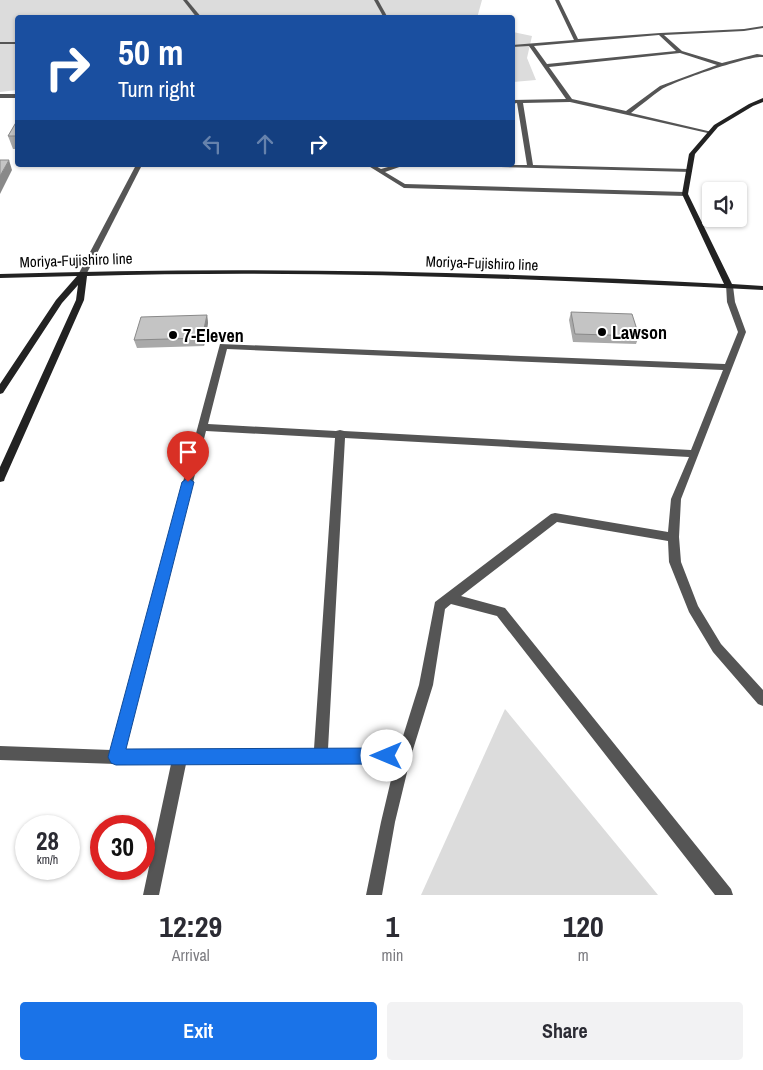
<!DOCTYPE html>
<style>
:root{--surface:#fff;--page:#f2f2f3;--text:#2b2b33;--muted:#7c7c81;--accent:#1a73e8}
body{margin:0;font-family:"Archivo Narrow",sans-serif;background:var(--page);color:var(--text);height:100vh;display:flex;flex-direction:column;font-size:19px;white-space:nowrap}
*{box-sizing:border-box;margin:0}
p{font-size:16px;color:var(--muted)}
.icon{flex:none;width:28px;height:28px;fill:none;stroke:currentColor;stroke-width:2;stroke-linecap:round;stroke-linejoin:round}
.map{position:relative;height:895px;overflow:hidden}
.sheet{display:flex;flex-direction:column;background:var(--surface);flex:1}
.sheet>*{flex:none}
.banner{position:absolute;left:15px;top:15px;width:500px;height:152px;border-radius:5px;box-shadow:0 1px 4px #0004;background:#1a4fa0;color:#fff;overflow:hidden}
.controls{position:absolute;left:702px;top:182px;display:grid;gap:10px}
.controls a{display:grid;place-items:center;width:45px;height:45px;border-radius:5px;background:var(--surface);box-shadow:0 1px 4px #0004;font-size:25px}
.speed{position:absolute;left:15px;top:815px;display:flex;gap:10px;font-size:25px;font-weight:700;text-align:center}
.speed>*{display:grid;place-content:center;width:65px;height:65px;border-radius:50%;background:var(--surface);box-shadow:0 1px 4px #0004;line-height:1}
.speed small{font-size:12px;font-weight:400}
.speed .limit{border:8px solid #d22;background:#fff;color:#111}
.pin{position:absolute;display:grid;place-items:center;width:42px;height:42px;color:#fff;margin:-51px -21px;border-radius:50% 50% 50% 0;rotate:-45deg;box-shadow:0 0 5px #0007}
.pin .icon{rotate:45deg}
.me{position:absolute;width:55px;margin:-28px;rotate:270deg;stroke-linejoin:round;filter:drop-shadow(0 0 4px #0008)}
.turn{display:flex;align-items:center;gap:18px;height:105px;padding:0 20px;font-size:22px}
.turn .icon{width:65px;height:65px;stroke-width:2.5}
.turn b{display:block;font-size:35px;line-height:42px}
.lanes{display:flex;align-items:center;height:48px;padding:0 20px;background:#0003;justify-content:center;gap:25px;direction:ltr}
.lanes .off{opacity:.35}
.eta{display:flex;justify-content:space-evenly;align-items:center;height:85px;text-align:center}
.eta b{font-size:30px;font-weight:800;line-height:35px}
.cta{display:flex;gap:10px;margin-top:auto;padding:10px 20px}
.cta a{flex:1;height:58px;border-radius:5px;background:var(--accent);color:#fff;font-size:20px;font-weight:800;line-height:58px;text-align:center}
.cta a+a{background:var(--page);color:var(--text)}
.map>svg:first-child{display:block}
.green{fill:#dcdcdc}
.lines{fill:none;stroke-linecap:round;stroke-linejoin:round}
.street{fill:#555;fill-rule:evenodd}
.secondary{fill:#222;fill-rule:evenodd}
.wall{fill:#a9a9a9}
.shaded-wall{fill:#898989}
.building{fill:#c4c4c4;stroke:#898989}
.route{fill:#1a73e8;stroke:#114b97}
.poi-dot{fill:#000;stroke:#fff;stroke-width:2}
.labels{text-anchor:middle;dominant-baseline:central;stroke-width:4;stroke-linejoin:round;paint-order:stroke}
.far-street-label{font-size:15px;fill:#000;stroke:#fff}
.poi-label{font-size:18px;font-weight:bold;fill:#000;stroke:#fff;text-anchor:start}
</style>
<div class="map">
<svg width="763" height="895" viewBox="0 0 763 895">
<rect width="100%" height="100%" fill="#fff"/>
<g class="green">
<polygon points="0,0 482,0 477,18 18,18 17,90 0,92"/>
<polygon points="513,32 532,36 527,58 536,80 513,82"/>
<polygon points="505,709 658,895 421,895"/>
</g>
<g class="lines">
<g class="street">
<polygon points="183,0 187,0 202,18 197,18"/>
<polygon points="374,0 378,0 388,18 384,18"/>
<path d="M555,0H559L578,39L660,33L744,29L763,26V28L744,31L664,35L682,51L722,63L757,54L763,55V57C750,55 675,81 662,89C652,96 641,105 631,113L712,132V134L570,102L523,103L533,165L689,169L692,171L691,172L463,166L462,165H527L517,103L512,104V100L566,99L529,46L512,47V45L574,40ZM659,35L676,51L547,64L534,46ZM680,53L717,65L660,86L626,111L572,99L549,67Z"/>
<rect x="0" y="42" width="18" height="2"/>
<rect x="0" y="94" width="18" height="4"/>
<polygon points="136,165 142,165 87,273 83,275 80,275 79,273"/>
<polygon points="367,165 374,165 381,169 395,165 405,165 385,172 405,184 685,192 688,194 685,196 404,188"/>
<path d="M726,284H729L733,286L735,302L746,332L681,499L679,537L681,562L698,606L721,644L763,690V706L758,704L713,652L689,612L669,562L668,541L557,522L461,596L505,608L731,889L733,895H715L497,616L451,604L445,609L433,685L411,756L395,822L382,895H366L381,822L395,763L186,764L159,895H143L171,764H116L0,760V746L111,750L220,344L725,364L738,332L727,302ZM227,349L723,370L691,450L344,431L340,430L336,431L208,424ZM206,431L335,438L314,749L125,750ZM345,438L689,457L671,499L668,532L555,513L551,514L435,602L419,685L399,749H328Z"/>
</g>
<path class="secondary" d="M763,98V102L753,106L718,127L695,154L688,194L732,284L763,286V290C538,279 312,269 87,276L84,300L5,478L4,481L0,482V467L76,300L78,285L62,303L3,393L0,394V384L56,300L77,276L0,278V274C241,266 483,271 724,284L682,194L689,154L714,125L749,104Z"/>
</g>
<g class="wall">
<polygon points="18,119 18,149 13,149 8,136"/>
<polygon points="571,312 639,336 636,344 573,342 569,320"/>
<polygon points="207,315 208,323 204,346 137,348 134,340"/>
</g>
<g class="shaded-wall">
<polygon points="9,160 12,170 0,194 0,176"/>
<polygon points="207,315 208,323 204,346 202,338"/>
</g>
<g class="building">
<polygon points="18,119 18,136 8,136"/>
<polygon points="0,160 9,160 0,176"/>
<polygon points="571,312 632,314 639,336 575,334"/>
<polygon points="207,315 202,338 134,340 141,317"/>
</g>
<polygon class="route" points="188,478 194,482 126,749 387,748 393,751 395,756 393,762 387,764 116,765 111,763 108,757 182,482"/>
<g class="poi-dot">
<circle cx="602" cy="332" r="5"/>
<circle cx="173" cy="335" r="5"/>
</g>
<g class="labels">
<g class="far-street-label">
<text transform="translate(76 260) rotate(-2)">Moriya-Fujishiro line</text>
<text transform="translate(482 263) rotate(2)">Moriya-Fujishiro line</text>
</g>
<g class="poi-label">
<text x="612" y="332">Lawson</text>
<text x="183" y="335">7-Eleven</text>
</g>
</g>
</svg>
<div class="controls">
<a><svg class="icon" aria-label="sound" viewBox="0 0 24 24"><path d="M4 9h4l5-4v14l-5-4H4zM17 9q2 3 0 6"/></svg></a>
</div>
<div class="speed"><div>28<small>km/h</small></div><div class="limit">30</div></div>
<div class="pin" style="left:188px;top:482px;background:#d93025"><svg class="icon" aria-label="arrive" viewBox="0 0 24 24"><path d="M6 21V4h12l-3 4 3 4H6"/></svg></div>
<svg class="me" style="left:387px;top:756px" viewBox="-20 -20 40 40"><circle r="19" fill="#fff"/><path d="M0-13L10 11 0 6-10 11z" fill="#1a73e8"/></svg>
<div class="banner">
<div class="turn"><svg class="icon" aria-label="right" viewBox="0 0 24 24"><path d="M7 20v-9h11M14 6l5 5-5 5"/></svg><div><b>50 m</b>Turn right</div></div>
<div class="lanes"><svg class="icon off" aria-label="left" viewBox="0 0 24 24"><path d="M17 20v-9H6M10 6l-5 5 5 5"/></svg><svg class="icon off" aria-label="ahead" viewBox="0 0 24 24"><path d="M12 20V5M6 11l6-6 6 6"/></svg><svg class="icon" aria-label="right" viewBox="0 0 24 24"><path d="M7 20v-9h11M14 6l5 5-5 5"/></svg></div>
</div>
</div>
<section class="sheet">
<div class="eta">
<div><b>12:29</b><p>Arrival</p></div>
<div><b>1</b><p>min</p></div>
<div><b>120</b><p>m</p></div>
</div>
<div class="cta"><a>Exit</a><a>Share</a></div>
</section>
